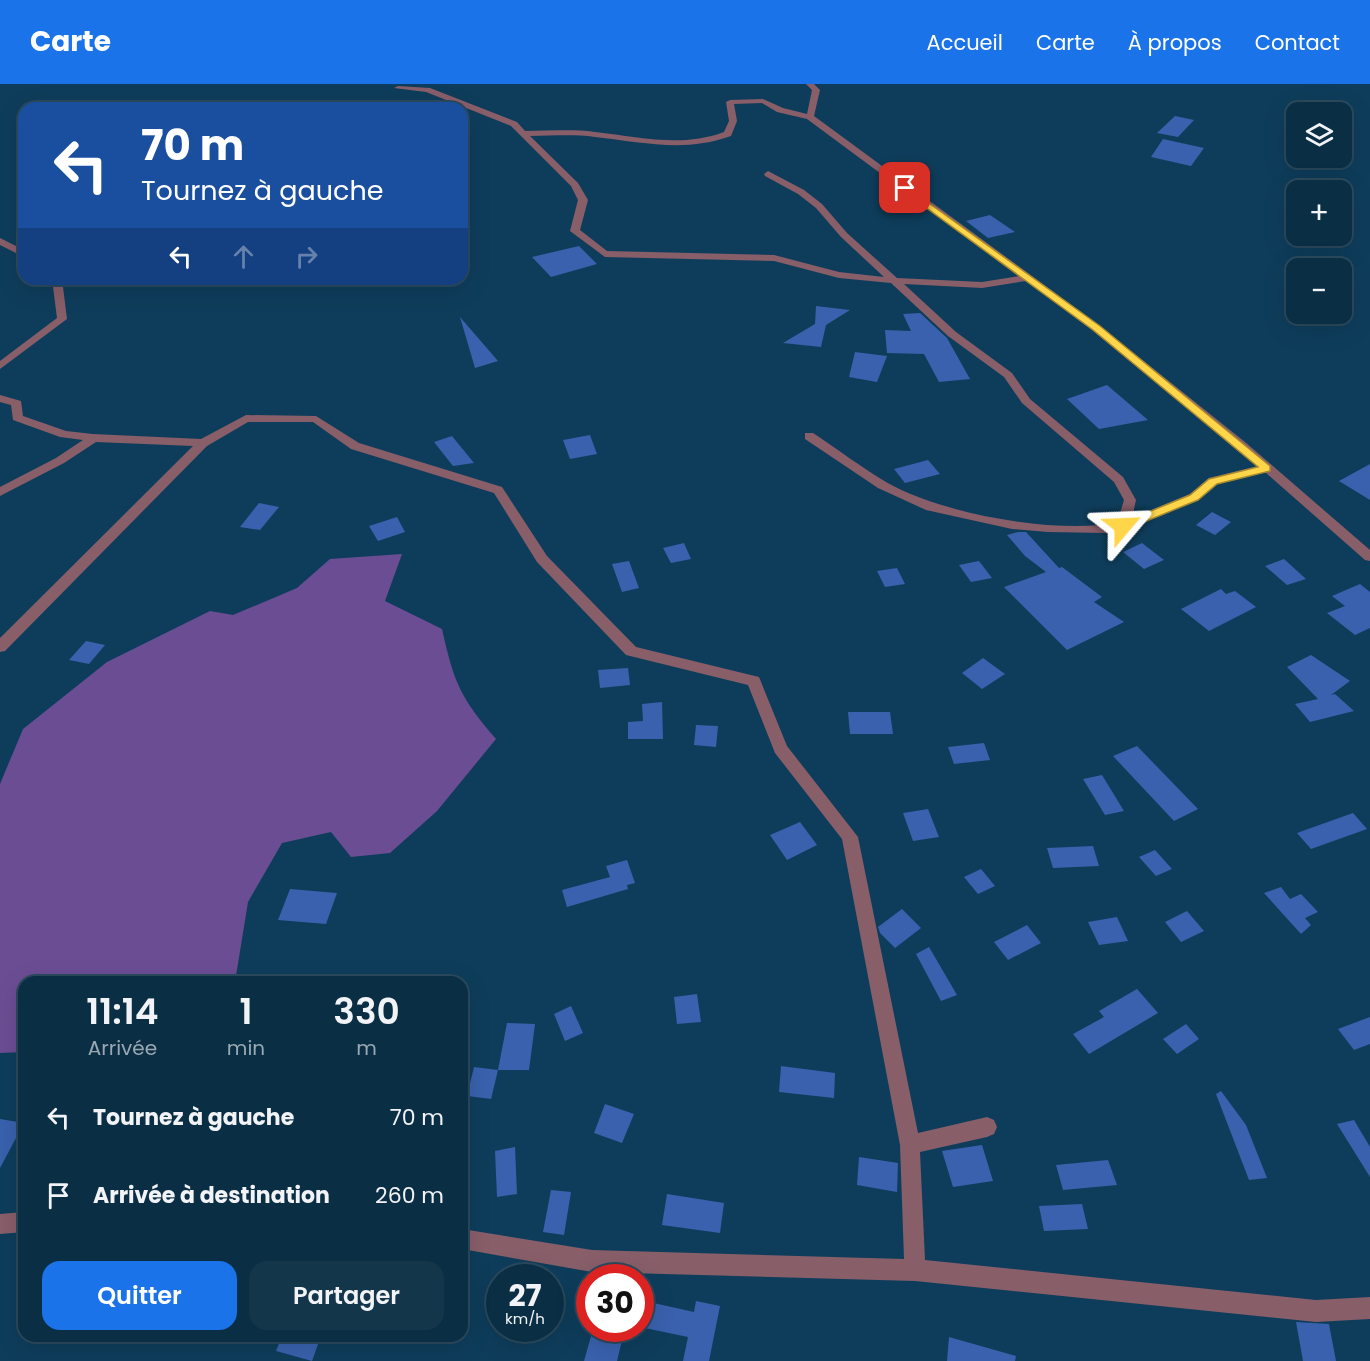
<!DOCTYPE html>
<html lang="fr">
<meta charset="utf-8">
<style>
:root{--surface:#0a2e44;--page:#13364b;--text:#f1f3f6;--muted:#99a8b2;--line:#2a4a5d;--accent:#1a73e8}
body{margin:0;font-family:Poppins,sans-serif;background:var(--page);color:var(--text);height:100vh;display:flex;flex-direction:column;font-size:22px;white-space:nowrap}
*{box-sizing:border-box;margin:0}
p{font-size:20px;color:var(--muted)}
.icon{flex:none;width:33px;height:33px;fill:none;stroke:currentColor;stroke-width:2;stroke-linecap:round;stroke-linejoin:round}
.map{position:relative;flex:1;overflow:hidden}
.sheet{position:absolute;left:18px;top:892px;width:450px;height:366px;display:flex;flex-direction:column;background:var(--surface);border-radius:18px;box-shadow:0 6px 24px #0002,0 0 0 2px var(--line)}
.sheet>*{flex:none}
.hud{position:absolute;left:18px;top:18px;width:450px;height:183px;border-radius:18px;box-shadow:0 6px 24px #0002,0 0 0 2px var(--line);background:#1a4fa0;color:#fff;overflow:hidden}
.buttons{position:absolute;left:1286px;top:18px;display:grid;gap:12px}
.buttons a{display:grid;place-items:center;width:66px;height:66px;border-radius:12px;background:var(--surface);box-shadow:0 6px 24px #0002,0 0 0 2px var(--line);font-size:30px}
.speed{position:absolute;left:486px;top:1180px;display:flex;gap:12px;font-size:30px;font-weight:700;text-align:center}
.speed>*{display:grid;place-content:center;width:78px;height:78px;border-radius:50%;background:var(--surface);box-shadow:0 6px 24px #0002,0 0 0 2px var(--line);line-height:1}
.speed small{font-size:15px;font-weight:400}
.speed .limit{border:9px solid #d22;background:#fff;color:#111}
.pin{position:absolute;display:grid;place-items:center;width:51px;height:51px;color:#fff;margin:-26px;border-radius:12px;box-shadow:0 3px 9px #0006}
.me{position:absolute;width:66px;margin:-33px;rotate:64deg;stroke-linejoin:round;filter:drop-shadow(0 0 4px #0008)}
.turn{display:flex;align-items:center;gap:21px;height:126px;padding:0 24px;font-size:27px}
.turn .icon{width:78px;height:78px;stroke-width:2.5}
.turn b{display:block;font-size:42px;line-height:51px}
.lanes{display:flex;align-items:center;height:57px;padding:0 24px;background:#0003;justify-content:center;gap:30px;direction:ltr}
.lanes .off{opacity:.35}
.eta{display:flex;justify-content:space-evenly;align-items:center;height:102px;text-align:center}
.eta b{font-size:36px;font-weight:600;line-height:42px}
.cta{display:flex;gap:12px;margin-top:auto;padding:12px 24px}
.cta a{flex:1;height:69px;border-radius:18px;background:var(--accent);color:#fff;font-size:24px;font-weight:600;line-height:69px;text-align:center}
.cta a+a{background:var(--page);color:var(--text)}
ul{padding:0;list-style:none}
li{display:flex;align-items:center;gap:18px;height:78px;padding:0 24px}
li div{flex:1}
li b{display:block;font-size:22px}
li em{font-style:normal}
header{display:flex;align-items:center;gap:36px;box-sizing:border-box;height:84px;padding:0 30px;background:var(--accent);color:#fff}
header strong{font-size:28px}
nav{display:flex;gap:33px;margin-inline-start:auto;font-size:21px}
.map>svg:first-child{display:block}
.green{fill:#6b4d94}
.building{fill:#3961ad}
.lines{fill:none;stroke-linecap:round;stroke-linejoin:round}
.minor{fill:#885e69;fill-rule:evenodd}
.route{fill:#ffd54a;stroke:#a68a30;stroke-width:1.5}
</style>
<header>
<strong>Carte</strong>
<nav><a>Accueil</a><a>Carte</a><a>À propos</a><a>Contact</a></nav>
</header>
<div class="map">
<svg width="1370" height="1277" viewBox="0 0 1370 1277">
<rect width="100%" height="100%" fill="#0e3d5b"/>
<path class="green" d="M402,470L385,517L442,545C454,599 460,613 496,655L437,727L390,769L351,773L331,748L282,759L248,818L235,898H24V968L0,969V700L23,645L107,578L210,527L233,531L297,504L330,475Z"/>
<g class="building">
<polygon points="1175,32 1194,36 1178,53 1157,49"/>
<polygon points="1163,55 1204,64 1191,82 1151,73"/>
<polygon points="990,131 1015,148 988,154 966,137"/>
<polygon points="579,162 597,180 551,193 532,173"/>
<polygon points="816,222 850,226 826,241 821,263 783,259 815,240"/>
<polygon points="920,229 947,254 970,295 939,298 924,270 887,269 885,246 911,247 903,230"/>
<polygon points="460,233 498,277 475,284"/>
<polygon points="855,268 887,272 877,298 849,293"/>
<polygon points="1107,301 1148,336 1099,345 1067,315"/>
<polygon points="590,351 597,370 570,375 563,356"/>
<polygon points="452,352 474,379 453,382 434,358"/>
<polygon points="928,376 940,390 905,399 894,385"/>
<polygon points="1370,380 1370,416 1339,397"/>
<polygon points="259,419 279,423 260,446 240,443"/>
<polygon points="1212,428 1231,438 1215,451 1196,441"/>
<polygon points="397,433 405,448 378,457 369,442"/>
<polygon points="1018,448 1026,448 1059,484 1062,483 1102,513 1094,518 1124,538 1067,566 1004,503 1046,488 1025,472 1007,451"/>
<polygon points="684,459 691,475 671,479 663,464"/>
<polygon points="1142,459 1164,476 1144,485 1123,468"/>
<polygon points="1284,475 1306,495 1287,501 1265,482"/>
<polygon points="629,477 639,504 622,508 612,480"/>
<polygon points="979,477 992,494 971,498 959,481"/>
<polygon points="897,484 905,500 885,503 877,487"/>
<polygon points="1360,500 1370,508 1370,544 1355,551 1327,529 1345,522 1332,512"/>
<polygon points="1221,505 1226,510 1235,507 1256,523 1209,547 1181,525"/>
<polygon points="86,557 105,561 89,580 69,576"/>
<polygon points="1311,571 1350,597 1331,611 1335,610 1354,627 1310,638 1295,620 1318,615 1287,583"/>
<polygon points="983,574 1005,590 982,605 962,589"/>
<polygon points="628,584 630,601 600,604 598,586"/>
<polygon points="662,618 663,655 628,655 628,638 643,637 642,620"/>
<polygon points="848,628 890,628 893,650 850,650"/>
<polygon points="696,641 718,642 716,663 694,661"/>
<polygon points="984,659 990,676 954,680 948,663"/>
<polygon points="1137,662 1198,725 1174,737 1113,672"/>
<polygon points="1102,691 1124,727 1105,731 1083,695"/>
<polygon points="928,725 939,753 913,757 903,729"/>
<polygon points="1353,729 1367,745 1311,765 1297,749"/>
<polygon points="800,738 817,761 787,776 770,751"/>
<polygon points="1093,762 1099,782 1053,784 1047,764"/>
<polygon points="1155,766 1172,785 1156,792 1139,773"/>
<polygon points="627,776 635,799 627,801 628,805 567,823 562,806 610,793 606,782"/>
<polygon points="981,785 995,802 978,810 964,793"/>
<polygon points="1281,803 1290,815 1301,810 1318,828 1305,834 1311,841 1301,850 1264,809"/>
<polygon points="290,805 337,809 326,840 278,836"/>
<polygon points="902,825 921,844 895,864 880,849 878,843"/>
<polygon points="1187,827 1204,847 1181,858 1165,838"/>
<polygon points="1117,833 1128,857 1099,861 1088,838"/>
<polygon points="1027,841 1041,859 1008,876 994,858"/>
<polygon points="929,863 957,911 941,917 916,870"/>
<polygon points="1137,905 1158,929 1089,970 1073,950 1104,933 1099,927"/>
<polygon points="697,910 701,938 677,940 674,913"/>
<polygon points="571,922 583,949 565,957 554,930"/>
<polygon points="1370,933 1370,960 1354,966 1338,945"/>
<polygon points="507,939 535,940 529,986 498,986"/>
<polygon points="1186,940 1199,955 1177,970 1163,955"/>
<polygon points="781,982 835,989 834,1014 779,1008"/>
<polygon points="474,983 498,986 491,1015 467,1012"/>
<polygon points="1221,1007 1246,1041 1267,1094 1249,1096 1216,1010"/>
<polygon points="605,1020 634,1030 622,1059 594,1049"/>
<polygon points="0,1035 24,1039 0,1084"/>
<polygon points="1354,1036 1370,1063 1370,1093 1337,1040"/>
<polygon points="982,1061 993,1097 953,1103 942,1067"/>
<polygon points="515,1063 517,1110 497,1113 495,1067"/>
<polygon points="859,1073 898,1079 897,1108 857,1101"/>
<polygon points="1108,1076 1117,1101 1063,1106 1056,1081"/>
<polygon points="551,1106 571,1108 564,1151 543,1148"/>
<polygon points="667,1110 724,1119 720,1149 662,1141"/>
<polygon points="1082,1120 1088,1145 1044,1147 1039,1122"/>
<polygon points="640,1216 694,1228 696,1217 720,1222 709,1277 683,1277 688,1253 640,1243"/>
<polygon points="1296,1238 1329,1240 1336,1277 1303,1277"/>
<polygon points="593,1245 624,1248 617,1277 584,1277"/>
<polygon points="282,1252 321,1252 312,1277 276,1267"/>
<polygon points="949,1253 1016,1272 1015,1277 947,1277"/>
</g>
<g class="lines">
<g class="minor">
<path d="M806,0H814L820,6L814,32L1100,242L1245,358L1370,466V477L1365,476L1265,388L1217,400L1198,416L1128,445L1106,449L1048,448L1012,445L926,426L878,404L805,355V349H813C837,365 861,383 886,398C941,430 1054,450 1117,439L1124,416L1114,398L1022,319L1004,293L948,252L891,199L839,194L774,177L605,173L570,147L578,116L571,102L511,42L426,8L394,4L398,2L430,4L517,38L525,47C549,47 572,45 595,48C640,53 681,64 724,48L729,37L726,18L730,16L763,15L783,24L807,30L812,6ZM762,19L777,28L807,35L1019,192L982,198L897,194L847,149L822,120L804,106L768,87L764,90L765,92L798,110L816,124L841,153L884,193L839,188L774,171L607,167L580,146L588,116L578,99L530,52C552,52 573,50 595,53C642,58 684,69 731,52L737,37L734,20ZM1026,197L1092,246L1258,382L1209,394L1190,410L1132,434L1136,416L1123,393L1030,315L1012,289L956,248L904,200L982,204Z"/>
<polygon points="0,154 24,166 24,173 0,161"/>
<polygon points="52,195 62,195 67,235 0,285 0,277 57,234"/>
<polygon points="0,311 21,317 23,332 66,347 93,350 201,355 246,331 316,332 359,359 502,403 547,472 636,563 759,593 787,662 858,753 918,1049 987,1033 994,1036 997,1043 994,1050 987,1053 920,1068 925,1176 1316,1216 1370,1213 1370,1235 1316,1238 915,1197 592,1188 462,1165 462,1145 592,1166 904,1175 900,1061 842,755 775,669 748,601 626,571 537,478 494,409 351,365 313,338 248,338 207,362 5,567 0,568 0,554 193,362 96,358 64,379 0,412 0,403 56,374 83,356 60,353 13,336 11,321 0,318"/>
<polygon points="24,1128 24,1148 0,1150 0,1130"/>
</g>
</g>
<polygon class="route" points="905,102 1100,242 1270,382 1270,387 1217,400 1198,416 1127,445 1119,445 1119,440 1190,411 1209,395 1258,383 1093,246 902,106"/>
</svg>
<div class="buttons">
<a><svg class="icon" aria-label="layers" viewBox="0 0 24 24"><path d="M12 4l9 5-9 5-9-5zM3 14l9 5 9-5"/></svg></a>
<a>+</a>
<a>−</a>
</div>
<div class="speed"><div>27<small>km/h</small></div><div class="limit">30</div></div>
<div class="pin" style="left:905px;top:104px;background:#d93025"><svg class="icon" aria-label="arrive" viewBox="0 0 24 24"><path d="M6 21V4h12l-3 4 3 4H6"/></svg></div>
<svg class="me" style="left:1123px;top:442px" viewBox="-20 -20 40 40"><path d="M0-17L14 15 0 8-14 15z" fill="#ffd54a" stroke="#fff" stroke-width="4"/></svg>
<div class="hud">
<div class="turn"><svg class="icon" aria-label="left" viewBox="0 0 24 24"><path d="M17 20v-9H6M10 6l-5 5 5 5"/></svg><div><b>70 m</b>Tournez à gauche</div></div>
<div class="lanes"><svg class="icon" aria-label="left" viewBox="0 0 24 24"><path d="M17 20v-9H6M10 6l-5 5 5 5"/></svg><svg class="icon off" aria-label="ahead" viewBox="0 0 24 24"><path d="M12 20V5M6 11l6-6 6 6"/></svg><svg class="icon off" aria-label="right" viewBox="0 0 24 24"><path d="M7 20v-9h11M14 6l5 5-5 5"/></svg></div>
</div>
<section class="sheet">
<div class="eta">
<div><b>11:14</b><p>Arrivée</p></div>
<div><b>1</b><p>min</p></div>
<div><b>330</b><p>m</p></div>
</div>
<ul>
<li><svg class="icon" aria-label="left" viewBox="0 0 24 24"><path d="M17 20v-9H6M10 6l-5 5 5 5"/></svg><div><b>Tournez à gauche</b></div><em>70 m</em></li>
<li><svg class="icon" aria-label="arrive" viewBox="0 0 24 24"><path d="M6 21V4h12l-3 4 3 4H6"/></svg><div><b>Arrivée à destination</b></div><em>260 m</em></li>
</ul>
<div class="cta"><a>Quitter</a><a>Partager</a></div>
</section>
</div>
